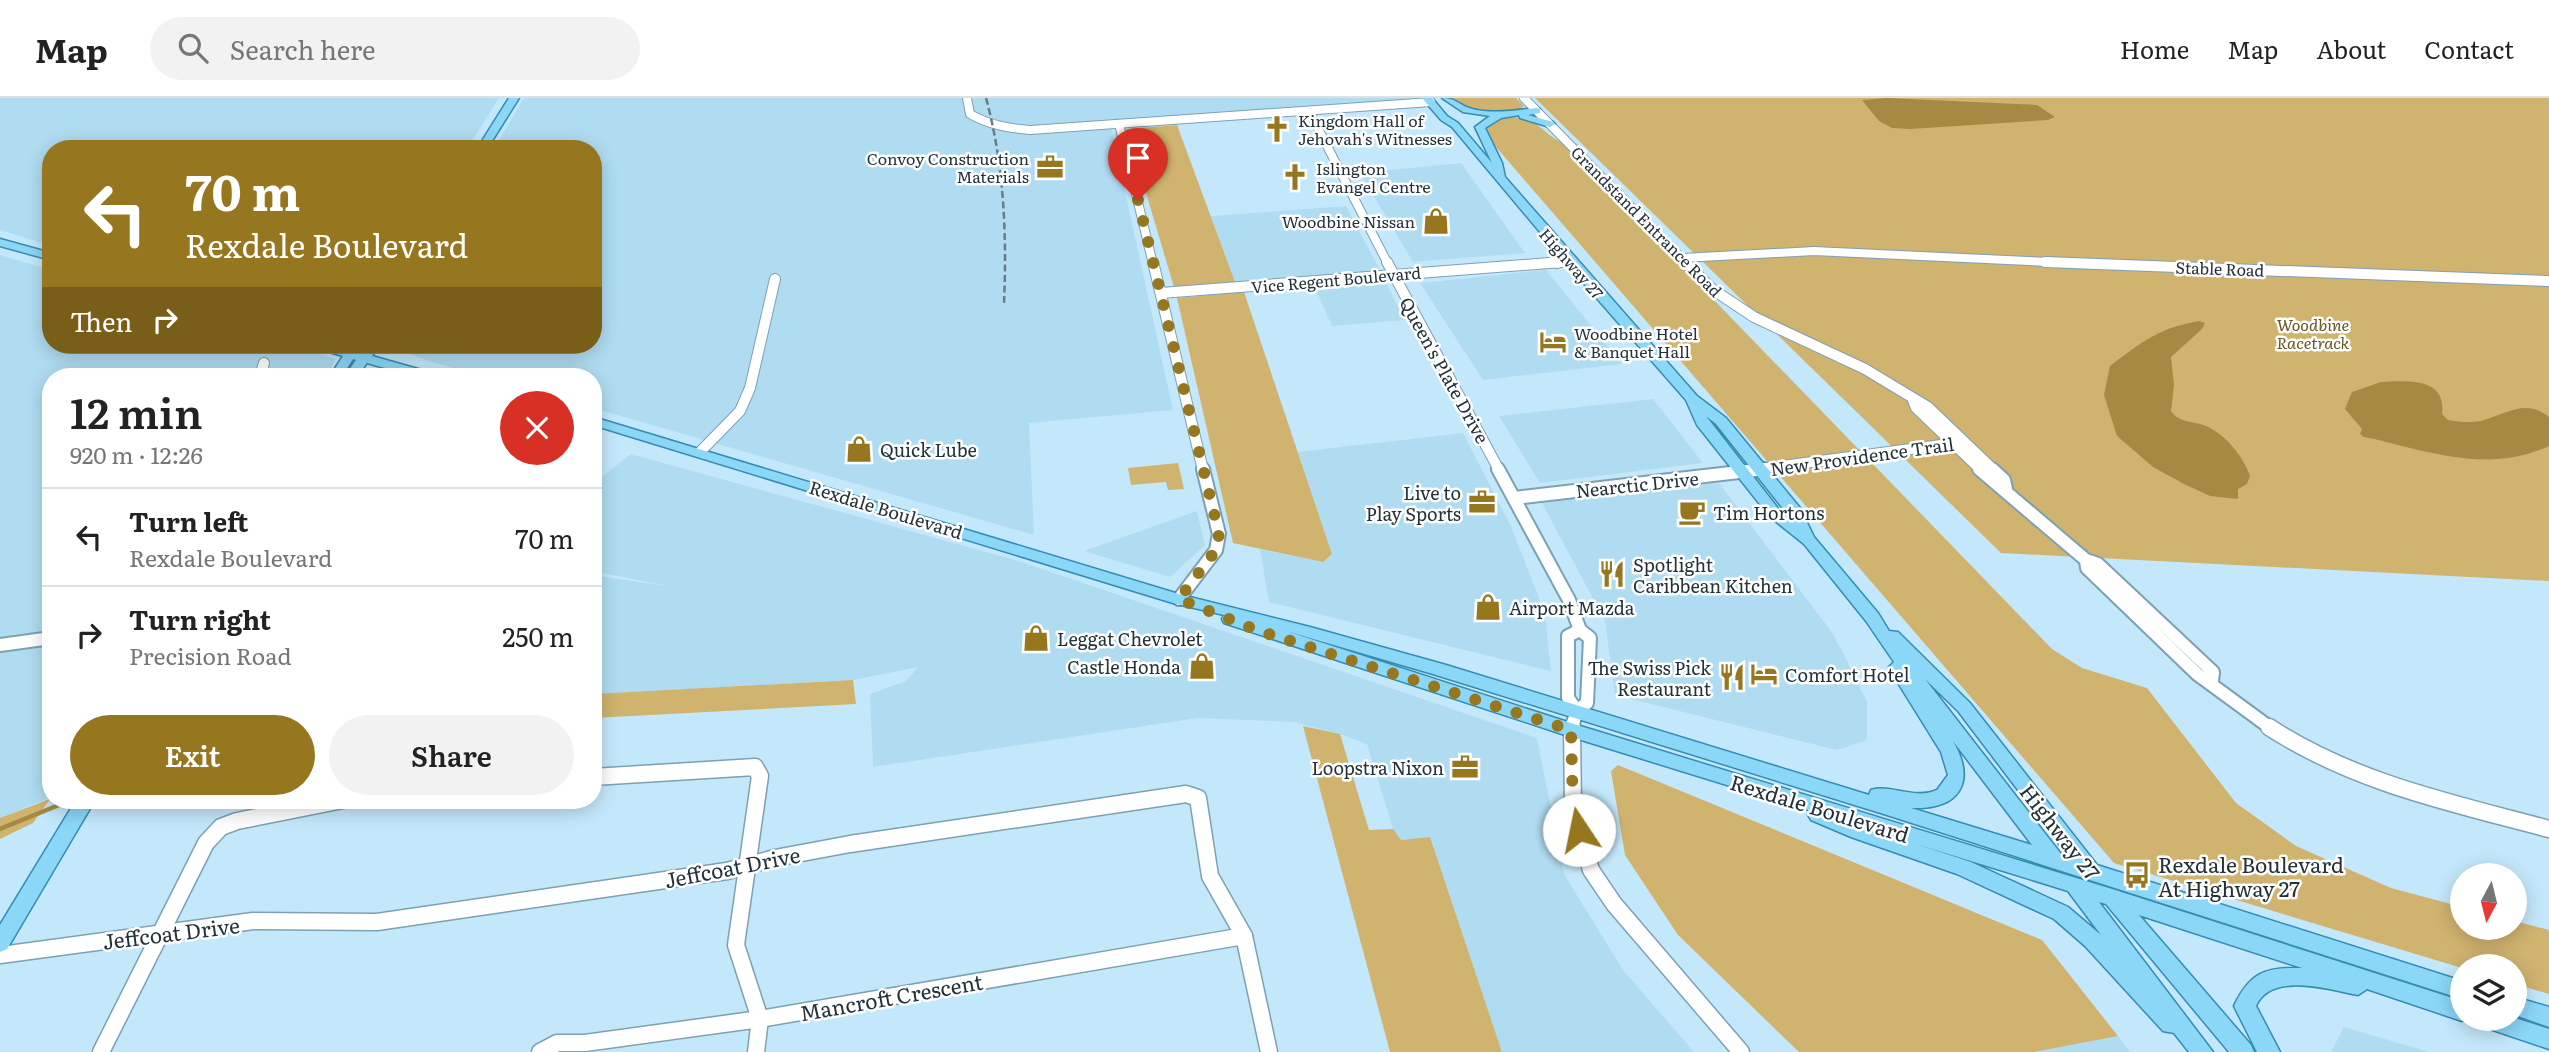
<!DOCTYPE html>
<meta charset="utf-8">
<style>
:root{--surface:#fff;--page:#f2f2f2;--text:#222;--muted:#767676;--line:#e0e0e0;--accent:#96761e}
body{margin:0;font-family:Literata,serif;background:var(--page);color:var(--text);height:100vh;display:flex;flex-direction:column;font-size:26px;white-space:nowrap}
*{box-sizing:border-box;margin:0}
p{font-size:23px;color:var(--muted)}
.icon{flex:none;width:38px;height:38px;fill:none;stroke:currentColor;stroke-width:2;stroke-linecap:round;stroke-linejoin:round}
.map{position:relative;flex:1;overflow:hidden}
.side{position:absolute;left:42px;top:270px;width:560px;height:441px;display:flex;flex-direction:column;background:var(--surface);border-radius:28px;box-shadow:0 4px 18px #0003}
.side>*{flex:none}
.top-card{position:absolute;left:42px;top:42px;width:560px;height:214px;border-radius:28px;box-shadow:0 4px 18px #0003;background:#96761e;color:#fff;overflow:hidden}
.needle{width:46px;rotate:187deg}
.controls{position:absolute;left:2450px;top:765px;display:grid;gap:14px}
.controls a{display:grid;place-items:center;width:77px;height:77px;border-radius:50%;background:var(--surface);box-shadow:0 4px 18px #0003;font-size:35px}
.pin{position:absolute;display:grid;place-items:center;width:60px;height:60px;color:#fff;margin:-72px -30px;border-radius:50% 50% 50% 0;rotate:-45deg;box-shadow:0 0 7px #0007}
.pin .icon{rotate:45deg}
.me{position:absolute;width:77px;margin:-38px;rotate:349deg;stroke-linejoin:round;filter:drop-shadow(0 0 5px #0008)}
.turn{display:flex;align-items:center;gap:24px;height:147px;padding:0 28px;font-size:32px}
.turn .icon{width:91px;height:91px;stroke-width:2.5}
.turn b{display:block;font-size:49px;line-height:60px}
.then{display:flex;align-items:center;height:66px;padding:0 28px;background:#0003;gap:14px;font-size:26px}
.round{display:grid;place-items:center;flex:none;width:74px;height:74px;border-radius:37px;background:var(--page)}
.head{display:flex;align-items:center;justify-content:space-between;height:119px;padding:0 28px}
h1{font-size:42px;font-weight:600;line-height:52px}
.primary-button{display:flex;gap:14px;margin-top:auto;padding:14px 28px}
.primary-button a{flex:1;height:80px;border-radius:42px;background:var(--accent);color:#fff;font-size:28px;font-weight:600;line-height:80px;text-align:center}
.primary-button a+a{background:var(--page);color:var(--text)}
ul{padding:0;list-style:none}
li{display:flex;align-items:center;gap:21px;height:98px;padding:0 28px;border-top:2px solid var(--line)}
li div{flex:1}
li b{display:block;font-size:26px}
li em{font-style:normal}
header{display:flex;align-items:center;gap:42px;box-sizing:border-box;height:98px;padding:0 35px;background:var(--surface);border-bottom:2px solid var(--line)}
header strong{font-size:33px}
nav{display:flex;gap:38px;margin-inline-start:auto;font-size:24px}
.search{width:490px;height:63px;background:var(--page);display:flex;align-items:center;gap:18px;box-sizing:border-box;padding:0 24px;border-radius:38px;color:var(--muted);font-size:26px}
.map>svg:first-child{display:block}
.built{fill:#b0dcf1}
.green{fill:#d0b36f}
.water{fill:#a68942}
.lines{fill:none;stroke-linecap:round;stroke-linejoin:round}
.stream{stroke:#a68942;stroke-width:4.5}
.minor-far3-casing{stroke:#7ea0b2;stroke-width:10}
.minor-far2-casing{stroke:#7ea0b2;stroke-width:12}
.minor-far1-casing{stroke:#7ea0b2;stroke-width:16}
.minor-casing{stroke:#7ea0b2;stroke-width:19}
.major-casing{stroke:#358cb1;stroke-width:3}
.minor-far3{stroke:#fff;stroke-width:8}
.minor-far2{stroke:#fff;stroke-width:10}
.minor-far1{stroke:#fff;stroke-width:12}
.minor{stroke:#fff;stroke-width:16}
.major{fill:#8bd7f7;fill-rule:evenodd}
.rail{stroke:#667c89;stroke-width:2.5;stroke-dasharray:7 3.5;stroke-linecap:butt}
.route{stroke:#96761e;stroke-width:12;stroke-dasharray:0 21.6}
.labels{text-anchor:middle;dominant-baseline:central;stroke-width:5;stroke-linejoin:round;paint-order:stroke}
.far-poi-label{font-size:16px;fill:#243139;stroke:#fff;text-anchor:start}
.far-street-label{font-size:16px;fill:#243139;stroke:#fff}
.far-park-label{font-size:16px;font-style:italic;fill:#69541f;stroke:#fff}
.street-label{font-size:18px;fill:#243139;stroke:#fff}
.poi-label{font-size:18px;fill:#243139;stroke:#fff;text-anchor:start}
.near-street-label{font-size:21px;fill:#243139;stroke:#fff}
.near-poi-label{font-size:21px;fill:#243139;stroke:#fff;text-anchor:start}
</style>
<header>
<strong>Map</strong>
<div class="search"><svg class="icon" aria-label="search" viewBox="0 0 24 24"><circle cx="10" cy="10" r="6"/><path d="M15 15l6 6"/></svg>Search here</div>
<nav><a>Home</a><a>Map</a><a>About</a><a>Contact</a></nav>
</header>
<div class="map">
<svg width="2549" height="954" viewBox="0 0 2549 954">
<rect width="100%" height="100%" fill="#c4e8fb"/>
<g class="built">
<polygon points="0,0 499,0 467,51 51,51 51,148 0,132"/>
<polygon points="524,0 1406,0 1408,3 1110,25 1173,312 1029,325 1034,437 593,310 593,278 482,278 428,263 387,247 593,247 593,51 494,51"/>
<polygon points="1461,65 1525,155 1413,164 1360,75"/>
<polygon points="1346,108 1379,170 1375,173 1235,184 1211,118"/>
<polygon points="0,157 51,172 51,247 290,247 300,250 297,257 301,251 336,261 326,278 51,278 51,699 0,720"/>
<polygon points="1546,172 1622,266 1483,282 1420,185"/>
<polygon points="1386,185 1405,222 1332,228 1315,190"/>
<polygon points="1653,301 1703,365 1540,385 1499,318"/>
<polygon points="1463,335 1511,428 1545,516 1551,573 1269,504 1260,451 1323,464 1332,456 1298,354"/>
<polygon points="631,356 1019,463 1537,640 1564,776 1623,872 1694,954 1502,954 1430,739 1401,742 1393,731 1367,646 1340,636 1294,624 1198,620 873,669 870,596 906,583 918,569 853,582 593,596 593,477 672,489 593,473 593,386"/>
<polygon points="1719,385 1831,533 1841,551 1867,604 1867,642 1837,652 1615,597 1605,523 1542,405"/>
<polygon points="1197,413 1205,447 1170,479 1084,453"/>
<polygon points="2344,929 2429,954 2331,954"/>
<polygon points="2118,938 2130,954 2034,954"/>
</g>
<g class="green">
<path d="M1451,0H1516L1524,8L1519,12C1494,15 1473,16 1451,0Z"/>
<polygon points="1535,0 2549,0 2549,483 2001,455"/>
<path d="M1504,19C1540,18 1535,30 1561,44L2052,551L2082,570L2147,590L2236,705L2296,748L2391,790L2462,809V830H2515V823L2549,832V896L2515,886V868L2462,870L2114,765L1496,49L1485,31L1487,26Z"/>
<polygon points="1177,27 1235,184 1174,189 1127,31"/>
<polygon points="1244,194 1332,456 1323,464 1233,445 1177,200"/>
<polygon points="1178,365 1184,391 1168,392 1166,384 1131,387 1128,370"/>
<polygon points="853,582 856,606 593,620 593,596"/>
<polygon points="1303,628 1340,636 1369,732 1393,731 1401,742 1430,739 1502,954 1390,954"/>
<polygon points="1618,667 2042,842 2118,938 2034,954 1799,954 1678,837 1625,757 1611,673"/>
<polygon points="50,701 33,725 0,741 0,720"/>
</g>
<g class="water">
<polygon points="1887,0 2037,7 2055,19 2048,22 1910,31 1892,30 1879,23 1862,2"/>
<path d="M2199,223L2205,225L2202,231L2171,259L2174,287L2171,313C2179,325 2194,323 2206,328C2226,337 2243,358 2250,378L2247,386L2238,391V401L2210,398L2184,386L2153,369L2117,338L2104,297L2110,268C2142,244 2158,230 2199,223Z"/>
<path d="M2381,284C2407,283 2447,279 2442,316L2448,322C2459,324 2470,325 2481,323C2506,316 2526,300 2549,319V348C2503,370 2454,361 2406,349C2392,346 2378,341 2364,339L2360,336L2362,331L2345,311L2352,294Z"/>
</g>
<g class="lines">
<polyline class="stream" points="0,731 59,707"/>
<defs>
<g id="minor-far3">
<path d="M967,0L970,16C989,27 1008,30 1030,32L1431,4"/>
<polyline points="1524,0 1687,166"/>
<polyline points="1309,13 1388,166"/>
<polyline points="1119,26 1153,166"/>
<polyline points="1682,160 1814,153 2091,166"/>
<polyline points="1557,166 1569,162"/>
</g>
<g id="minor-far2">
<polyline points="1153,164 1203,372"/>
<polyline points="1387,164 1499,372"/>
<polyline points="1685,164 1712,191 1754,219 1865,271 1928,309 1994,372"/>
<polyline points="2045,164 2549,183"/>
<polyline points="1161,195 1562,164"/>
<polyline points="260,278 264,265"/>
<polyline points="1913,302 1916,310 1981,372"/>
<polyline points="700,354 740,313 750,290 775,181"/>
<polyline points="1752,372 1964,344"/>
</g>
<g id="minor-far1">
<polyline points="1498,371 1569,502 1580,532 1590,540 1587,605 1577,613 1571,631"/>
<polyline points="1979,371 2086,462 2098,466 2213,574 2212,583"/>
<polyline points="1992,371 2004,382 2006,391"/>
<polyline points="1514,400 1765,371"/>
<polyline points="2086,462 2087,470 2197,576 2272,631"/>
<polyline points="1179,501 1216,452 1219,436 1203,371"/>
<polyline points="0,547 51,540"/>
<polyline points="1577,613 1568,600 1568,538 1580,532"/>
</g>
<g id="minor">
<polyline points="1572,629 1573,712 1591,772 1614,806 1741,954"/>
<path d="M2269,629C2355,685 2452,705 2549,731"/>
<polyline points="593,679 755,669 760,678 736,847 760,921 756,954"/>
<polyline points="0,857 253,823 377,824 727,773 775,760 850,746 1186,696 1198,700 1210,778 1244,838 1269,954"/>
<polyline points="101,954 206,745 221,729 237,723 343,702"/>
<polyline points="540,954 557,945 585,945 760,921 1244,838"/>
</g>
<g id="major">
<polygon points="509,0 519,0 487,51 477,51"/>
<path d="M1422,0H1432L1447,18L1458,25L1492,65L1475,29L1490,18L1463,14L1442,0C1455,0 1458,6 1469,10C1490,17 1515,12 1537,10L1540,11V15L1528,17L1553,24L1555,26L1550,29L1520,20L1519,17L1501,20L1485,30L1502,65L1505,79L1697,298L1726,320L1800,410L1814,439L1878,515L1889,533L1898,534L1970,605L2097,767L2462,883V901L1887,717L1433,576L1286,533L1577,627L2112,791L2462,903V920H2468L2462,923L2367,891L2358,897C2330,892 2271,873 2256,908L2280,954H2257L2234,908C2250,874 2266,869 2302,870L2139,817L2251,947L2254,954H2229L2106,806L2099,804L2213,954H2189L2174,935L2163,933L2085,848L2054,821L1957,776L1851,739L1811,722L1808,717L1811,713L1565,637L1224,525L1222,521L1224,517L1173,505L593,327V319L1182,497L1310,529L1446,567L1869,697L1871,692C1892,686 1914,702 1937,692L1948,677L1941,654L1895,580L1889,569L1894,564L1866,523L1804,446L1770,419L1697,327L1686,302L1565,164L1452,29L1441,22ZM1706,318L1716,326L1792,422L1780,413ZM1925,581L1958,613L2068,758L2061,756ZM1953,643L2032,747L1911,710C1959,712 1977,685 1953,643ZM1916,746L2068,793L2101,837L2068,809L1971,764Z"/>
<polygon points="0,141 51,155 51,162 0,148"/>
<polygon points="313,247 332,247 347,251 350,247 362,247 358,254 361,255 367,247 379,247 372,258 418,271 446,275 447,278 414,278 398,274 382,278 359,278 360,275 385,270 367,265 357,278 345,278 356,262 353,261 342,278 330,278 343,258 315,250"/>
<polygon points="76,702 95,702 7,851 0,854 0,827"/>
<polygon points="2515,899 2549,909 2549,929 2515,917"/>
<polygon points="2475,920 2515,920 2549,931 2549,951 2478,927"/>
</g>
</defs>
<use href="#minor-far3" class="minor-far3-casing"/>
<use href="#minor-far2" class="minor-far2-casing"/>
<use href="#minor-far1" class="minor-far1-casing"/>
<use href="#minor" class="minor-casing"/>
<use href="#major" class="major-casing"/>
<use href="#minor-far3" class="minor-far3"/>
<use href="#minor-far2" class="minor-far2"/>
<use href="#minor-far1" class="minor-far1"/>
<use href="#minor" class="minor"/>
<use href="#major" class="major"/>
<path class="rail" d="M986,0C1004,66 1007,137 1004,205"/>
</g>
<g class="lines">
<polyline class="route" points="1138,102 1219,436 1216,452 1179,501 1259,533 1571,632 1573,712 1579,732"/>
</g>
<defs>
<symbol id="church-bare" viewBox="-9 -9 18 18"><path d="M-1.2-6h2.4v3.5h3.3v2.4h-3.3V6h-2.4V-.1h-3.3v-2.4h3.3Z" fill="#96761e" stroke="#fff" stroke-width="2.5" paint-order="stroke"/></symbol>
<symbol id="office-bare" viewBox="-9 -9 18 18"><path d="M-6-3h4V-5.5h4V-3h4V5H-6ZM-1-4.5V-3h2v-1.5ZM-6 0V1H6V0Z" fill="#96761e" stroke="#fff" stroke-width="2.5" paint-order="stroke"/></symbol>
<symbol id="shop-bare" viewBox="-9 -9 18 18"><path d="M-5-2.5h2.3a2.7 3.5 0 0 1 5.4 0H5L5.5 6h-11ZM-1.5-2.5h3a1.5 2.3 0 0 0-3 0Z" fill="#96761e" stroke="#fff" stroke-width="2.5" paint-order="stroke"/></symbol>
<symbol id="hotel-bare" viewBox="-9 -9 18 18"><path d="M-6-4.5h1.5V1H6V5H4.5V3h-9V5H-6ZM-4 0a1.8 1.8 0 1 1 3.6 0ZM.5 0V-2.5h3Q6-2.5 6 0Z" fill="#96761e" stroke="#fff" stroke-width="2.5" paint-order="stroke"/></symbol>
<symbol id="cafe-bare" viewBox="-9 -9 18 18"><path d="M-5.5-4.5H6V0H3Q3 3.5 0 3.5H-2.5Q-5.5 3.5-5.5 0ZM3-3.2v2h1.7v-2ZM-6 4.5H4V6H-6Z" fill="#96761e" stroke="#fff" stroke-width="2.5" paint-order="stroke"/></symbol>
<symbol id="restaurant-bare" viewBox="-9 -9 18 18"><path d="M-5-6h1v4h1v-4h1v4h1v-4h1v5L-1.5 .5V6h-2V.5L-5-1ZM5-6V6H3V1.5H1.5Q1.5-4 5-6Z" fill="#96761e" stroke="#fff" stroke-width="2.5" paint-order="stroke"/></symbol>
<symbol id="bus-bare" viewBox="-9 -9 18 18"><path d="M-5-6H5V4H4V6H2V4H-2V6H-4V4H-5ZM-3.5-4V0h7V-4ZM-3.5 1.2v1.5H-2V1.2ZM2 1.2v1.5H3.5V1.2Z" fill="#96761e" stroke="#fff" stroke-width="2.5" paint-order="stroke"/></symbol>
</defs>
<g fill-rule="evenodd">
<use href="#church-bare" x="1258" y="12" width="38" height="38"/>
<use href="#office-bare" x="1031" y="50" width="38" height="38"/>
<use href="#church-bare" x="1276" y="60" width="38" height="38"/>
<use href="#shop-bare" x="1417" y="104" width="38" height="38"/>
<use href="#hotel-bare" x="1534" y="225" width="38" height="38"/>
<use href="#shop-bare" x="840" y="332" width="38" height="38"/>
<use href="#office-bare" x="1463" y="385" width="38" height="38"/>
<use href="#cafe-bare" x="1673" y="395" width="38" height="38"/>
<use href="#restaurant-bare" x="1593" y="457" width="38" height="38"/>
<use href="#shop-bare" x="1469" y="490" width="38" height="38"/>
<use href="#shop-bare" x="1017" y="521" width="38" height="38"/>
<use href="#shop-bare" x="1183" y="549" width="38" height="38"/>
<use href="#hotel-bare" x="1745" y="557" width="38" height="38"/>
<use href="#restaurant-bare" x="1713" y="560" width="38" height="38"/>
<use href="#office-bare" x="1446" y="650" width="38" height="38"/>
<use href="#bus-bare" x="2118" y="758" width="38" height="38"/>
</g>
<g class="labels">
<g class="far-poi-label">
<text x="1298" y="22">Kingdom Hall of<tspan x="1298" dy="18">Jehovah's Witnesses</tspan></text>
<text x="1029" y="60" text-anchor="end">Convoy Construction<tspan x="1029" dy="18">Materials</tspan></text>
<text x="1316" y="70">Islington<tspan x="1316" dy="18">Evangel Centre</tspan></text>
<text x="1415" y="123" text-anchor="end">Woodbine Nissan</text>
<text x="1574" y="235">Woodbine Hotel<tspan x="1574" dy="18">&amp; Banquet Hall</tspan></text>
</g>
<g class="far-street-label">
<text transform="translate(1647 123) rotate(45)">Grandstand Entrance Road</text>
<text transform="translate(1572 165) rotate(49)">Highway 27</text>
<text transform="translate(2220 170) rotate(2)">Stable Road</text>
<text transform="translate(1336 181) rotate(-5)">Vice Regent Boulevard</text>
</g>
<g class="far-park-label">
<text x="2313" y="226">Woodbine<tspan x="2313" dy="18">Racetrack</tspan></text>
</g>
<g class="street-label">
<text transform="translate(1445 272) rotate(61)">Queen's Plate Drive</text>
<text transform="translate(1862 358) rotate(-8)">New Providence Trail</text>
<text transform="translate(1637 386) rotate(-6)">Nearctic Drive</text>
<text transform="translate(886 411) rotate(17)">Rexdale Boulevard</text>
</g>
<g class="poi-label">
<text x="880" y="351">Quick Lube</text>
<text x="1461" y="394" text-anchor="end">Live to<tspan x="1461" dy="21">Play Sports</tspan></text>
<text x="1713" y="414">Tim Hortons</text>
<text x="1633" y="466">Spotlight<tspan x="1633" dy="21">Caribbean Kitchen</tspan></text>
<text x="1509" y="509">Airport Mazda</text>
<text x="1057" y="540">Leggat Chevrolet</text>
<text x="1181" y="568" text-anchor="end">Castle Honda</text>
<text x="1711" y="569" text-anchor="end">The Swiss Pick<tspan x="1711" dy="21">Restaurant</tspan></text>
<text x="1785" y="576">Comfort Hotel</text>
<text x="1444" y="669" text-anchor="end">Loopstra Nixon</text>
</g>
<g class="near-street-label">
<text transform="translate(1820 709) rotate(17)">Rexdale Boulevard</text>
<text transform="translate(2061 733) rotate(52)">Highway 27</text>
<text transform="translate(732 768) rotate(-11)">Jeffcoat Drive</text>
<text transform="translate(171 834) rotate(-7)">Jeffcoat Drive</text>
<text transform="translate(891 898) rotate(-10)">Mancroft Crescent</text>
</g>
<g class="near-poi-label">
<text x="2158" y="765">Rexdale Boulevard<tspan x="2158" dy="24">At Highway 27</tspan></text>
</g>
</g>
</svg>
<div class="controls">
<a><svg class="needle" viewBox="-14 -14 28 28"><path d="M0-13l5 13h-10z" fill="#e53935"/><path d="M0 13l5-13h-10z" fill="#767676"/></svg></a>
<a><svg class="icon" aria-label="layers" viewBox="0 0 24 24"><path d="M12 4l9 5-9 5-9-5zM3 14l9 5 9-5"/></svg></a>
</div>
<div class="pin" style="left:1138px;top:102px;background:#d93025"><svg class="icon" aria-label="arrive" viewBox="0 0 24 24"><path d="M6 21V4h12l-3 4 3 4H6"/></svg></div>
<svg class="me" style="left:1579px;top:732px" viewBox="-20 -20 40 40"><circle r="19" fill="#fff"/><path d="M0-13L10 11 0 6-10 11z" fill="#96761e"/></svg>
<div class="top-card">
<div class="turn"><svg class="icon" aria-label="left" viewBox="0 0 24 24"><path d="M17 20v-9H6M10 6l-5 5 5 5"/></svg><div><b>70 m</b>Rexdale Boulevard</div></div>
<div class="then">Then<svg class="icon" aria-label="right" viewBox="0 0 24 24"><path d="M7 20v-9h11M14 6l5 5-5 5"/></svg></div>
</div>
<section class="side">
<div class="head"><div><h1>12 min</h1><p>920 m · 12:26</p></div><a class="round" style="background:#d93025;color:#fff"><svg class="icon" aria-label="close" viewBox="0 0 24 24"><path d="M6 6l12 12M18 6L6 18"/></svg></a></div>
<ul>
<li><svg class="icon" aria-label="left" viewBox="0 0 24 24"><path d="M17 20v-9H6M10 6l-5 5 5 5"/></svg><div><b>Turn left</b><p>Rexdale Boulevard</p></div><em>70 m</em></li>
<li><svg class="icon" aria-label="right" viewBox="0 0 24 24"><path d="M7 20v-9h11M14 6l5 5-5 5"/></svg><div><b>Turn right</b><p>Precision Road</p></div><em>250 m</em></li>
</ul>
<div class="primary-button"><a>Exit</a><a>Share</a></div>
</section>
</div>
